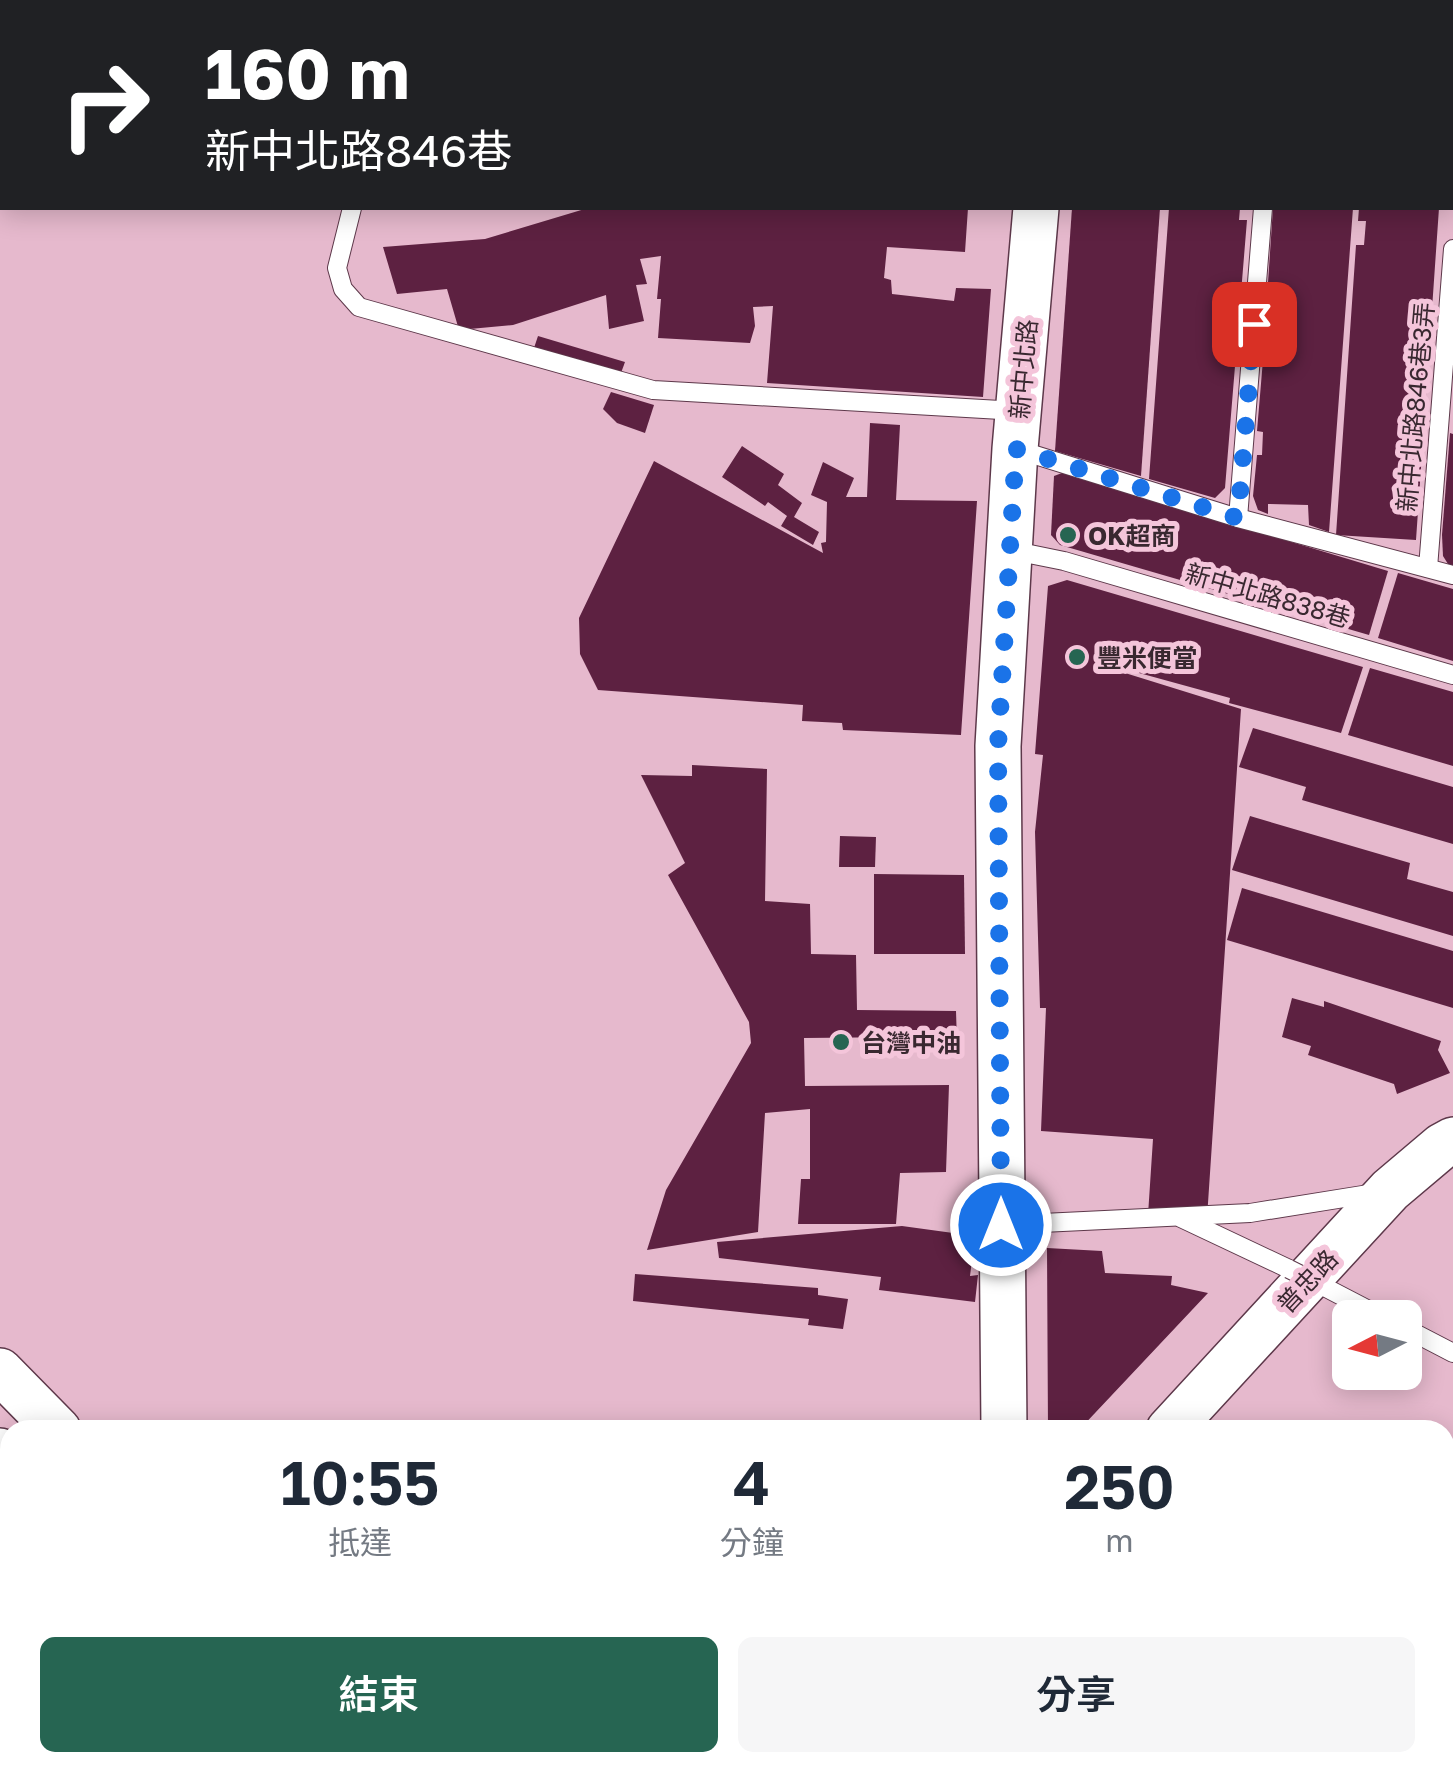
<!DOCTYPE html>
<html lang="zh-TW">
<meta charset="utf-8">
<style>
:root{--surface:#fff;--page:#f6f6f7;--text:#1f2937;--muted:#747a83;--accent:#266552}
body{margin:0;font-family:"Golos Text","Noto Sans TC",sans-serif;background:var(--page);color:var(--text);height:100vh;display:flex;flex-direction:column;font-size:38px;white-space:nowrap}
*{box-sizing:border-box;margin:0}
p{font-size:32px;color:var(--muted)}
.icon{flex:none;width:55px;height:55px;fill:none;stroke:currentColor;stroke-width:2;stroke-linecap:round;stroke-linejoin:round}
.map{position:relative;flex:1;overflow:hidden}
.sheet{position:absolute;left:0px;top:1420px;width:1455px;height:352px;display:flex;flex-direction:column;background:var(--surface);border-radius:30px 30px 0 0;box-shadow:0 5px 25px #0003}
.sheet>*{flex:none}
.top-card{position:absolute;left:0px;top:0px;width:1455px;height:210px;box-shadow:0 5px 25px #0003;background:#202124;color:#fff;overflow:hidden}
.needle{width:65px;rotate:264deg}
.tools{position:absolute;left:1332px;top:1300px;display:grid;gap:20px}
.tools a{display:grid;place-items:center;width:90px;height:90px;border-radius:15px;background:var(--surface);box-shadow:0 5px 25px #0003;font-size:50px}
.pin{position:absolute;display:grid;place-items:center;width:85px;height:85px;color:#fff;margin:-42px;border-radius:20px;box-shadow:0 5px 15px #0006}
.me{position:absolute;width:110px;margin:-55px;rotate:0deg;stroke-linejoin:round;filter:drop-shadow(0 0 8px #0008)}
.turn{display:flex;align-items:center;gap:35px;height:210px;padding:0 40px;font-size:45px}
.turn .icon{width:130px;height:130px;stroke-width:2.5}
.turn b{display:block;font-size:70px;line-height:85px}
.eta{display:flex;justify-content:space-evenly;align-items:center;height:170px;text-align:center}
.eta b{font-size:60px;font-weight:600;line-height:70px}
.button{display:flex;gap:20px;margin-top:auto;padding:20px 40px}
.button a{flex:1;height:115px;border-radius:15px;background:var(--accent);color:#fff;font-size:40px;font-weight:600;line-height:115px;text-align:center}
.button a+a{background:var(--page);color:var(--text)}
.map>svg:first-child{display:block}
.built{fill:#e0abc3}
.building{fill:#5d2141}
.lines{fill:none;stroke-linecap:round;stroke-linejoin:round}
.service-casing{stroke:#5d384a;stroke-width:20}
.minor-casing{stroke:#5d384a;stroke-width:38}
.tertiary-casing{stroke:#5d384a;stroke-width:48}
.service{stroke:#fff;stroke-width:18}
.minor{stroke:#fff;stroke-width:35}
.tertiary{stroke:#fff;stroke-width:45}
.service-bridge-casing{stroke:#5d384a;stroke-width:20;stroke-linecap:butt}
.service-bridge{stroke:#fff;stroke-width:18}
.route{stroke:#1a73e8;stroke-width:18;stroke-dasharray:0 32.4}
.poi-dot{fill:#266552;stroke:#f4c5da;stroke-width:4}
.labels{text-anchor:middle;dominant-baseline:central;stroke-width:10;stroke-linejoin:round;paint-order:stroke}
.street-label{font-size:25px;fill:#392830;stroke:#f4c5da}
.poi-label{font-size:25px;font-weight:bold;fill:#392830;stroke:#f4c5da;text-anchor:start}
</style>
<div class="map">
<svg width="1453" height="1772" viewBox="0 0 1453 1772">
<rect width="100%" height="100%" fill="#e6b9cd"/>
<polygon class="built" points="0,1510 10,1520 10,1762 242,1762 251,1772 0,1772"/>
<g class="building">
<polygon points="588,208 968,208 965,252 887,247 884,278 891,280 892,294 954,301 956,288 991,289 983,397 767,383 773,306 753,307 755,326 750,343 658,338 661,299 657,299 661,256 640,259 647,284 636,285 644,321 609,329 606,295 513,325 459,330 447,289 397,294 383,247 485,239"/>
<polygon points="1072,208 1160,208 1141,476 1055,451"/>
<polygon points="1169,208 1240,208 1239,220 1247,220 1225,488 1215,498 1149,479"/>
<polygon points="1273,208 1353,208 1329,532 1309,525 1308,505 1268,504 1268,514 1258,510 1253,496 1257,455 1262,455 1263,432 1257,431 1265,336 1271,336 1272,313 1266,312"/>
<polygon points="1359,208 1439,208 1416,540 1336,535 1356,245 1364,245 1366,221 1358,221"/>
<polygon points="538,336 625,362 621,373 534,348"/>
<polygon points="611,392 654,405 645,433 617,423 603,409"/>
<polygon points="870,423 900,425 896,500 977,501 961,735 843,730 842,723 802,721 803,705 598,690 580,654 579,618 654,461 823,553 821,543 826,542 827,502 811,495 823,462 854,478 846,497 867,497"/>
<polygon points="1450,433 1453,434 1453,572 1443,556 1442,535"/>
<polygon points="742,446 784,474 778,485 802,503 794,517 819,532 813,545 781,526 787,516 768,502 765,506 722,477"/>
<polygon points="1062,473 1388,571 1369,635 1060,545 1051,535 1054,476"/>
<polygon points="1398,573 1453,589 1453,661 1378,638"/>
<polygon points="1067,580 1363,667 1341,733 1229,703 1230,698 1110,665 1109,668 1241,709 1207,1218 1148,1215 1153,1139 1041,1131 1046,1008 1040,1008 1035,832 1043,755 1035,754 1048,586"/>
<polygon points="1370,668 1453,692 1453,766 1348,735"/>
<polygon points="1253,728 1453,787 1453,844 1302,800 1306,787 1239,767"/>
<polygon points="692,765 767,769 765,901 810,904 811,954 856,955 857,1010 956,1011 957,1042 909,1041 908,1037 804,1038 805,1086 949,1085 946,1172 900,1173 896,1224 798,1224 801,1179 810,1179 810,1109 765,1113 758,1232 647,1250 666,1190 751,1043 749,1022 668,875 685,863 641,775 692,776"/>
<polygon points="1250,816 1410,863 1407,879 1453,892 1453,936 1232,870"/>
<polygon points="840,836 876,837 875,867 839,867"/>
<polygon points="874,874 964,875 965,954 874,954"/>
<polygon points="1242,888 1453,951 1453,1008 1227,940"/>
<polygon points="1292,998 1324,1007 1324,1001 1441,1041 1438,1050 1450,1073 1397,1094 1394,1084 1308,1055 1311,1046 1282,1037"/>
<polygon points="902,1226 975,1236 970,1276 978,1275 975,1302 879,1290 881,1277 719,1258 717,1242"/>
<polygon points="1047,1248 1102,1251 1105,1273 1172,1276 1171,1285 1208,1293 1079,1430 1048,1430"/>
<polygon points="635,1274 818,1288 818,1295 848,1299 843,1329 808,1325 809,1319 633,1301"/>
<polygon points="1445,1508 1453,1510 1453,1653 1445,1651"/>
<polygon points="496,1762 725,1762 735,1772 506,1772"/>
</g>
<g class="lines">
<defs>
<g id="service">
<polyline points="1333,0 1339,2"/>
<polyline points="1279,2 1279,0"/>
<polyline points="1452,55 1453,55"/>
<polyline points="352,208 337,268 343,289 359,307 653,390 1019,411"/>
<polyline points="1016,449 1238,518 1453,575"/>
<polyline points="1238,518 1263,208"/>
<polyline points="1010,550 1064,561 1453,675"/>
<polyline points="1428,568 1453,249"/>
<polyline points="1181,1218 1289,1269"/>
<polyline points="1002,1225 1250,1213 1375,1193"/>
<polyline points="1309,1279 1384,1318"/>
<polyline points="1405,1328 1453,1353"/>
</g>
<polyline id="minor" points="1445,1668 1453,1670"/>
<g id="tertiary">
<polyline points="1052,2 1052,0"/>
<polyline points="0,1371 58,1430"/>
<polyline points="1004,1430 998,746 1015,449 1036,208"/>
<polyline points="1169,1430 1390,1190 1442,1146 1453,1140"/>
<polyline points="0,1451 10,1461"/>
<polyline points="303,1762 312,1772"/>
<polyline points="386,1762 395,1772"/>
<polyline points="1014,1762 1014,1772"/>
<polyline points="862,1772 871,1762"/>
</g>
</defs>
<use href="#service" class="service-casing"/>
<use href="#minor" class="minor-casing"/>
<use href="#tertiary" class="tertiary-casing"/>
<use href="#service" class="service"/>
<use href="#minor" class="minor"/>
<use href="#tertiary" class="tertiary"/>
<defs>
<polyline id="service-bridge" points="1289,1269 1309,1279"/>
</defs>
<use href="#service-bridge" class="service-bridge-casing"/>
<use href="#service-bridge" class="service-bridge"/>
</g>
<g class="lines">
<polyline class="route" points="1001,1225 998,746 1016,449 1238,518 1254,324"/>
</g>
<g class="poi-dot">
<circle cx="1068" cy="535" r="10"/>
<circle cx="1077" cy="657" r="10"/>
<circle cx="841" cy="1042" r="10"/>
</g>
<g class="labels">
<g class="street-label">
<text transform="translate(1023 369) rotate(-85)">新中北路</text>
<text transform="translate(1415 407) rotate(-85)">新中北路846巷3弄</text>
<text transform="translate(1268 595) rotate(16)">新中北路838巷</text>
<text transform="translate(1307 1281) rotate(-47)">普忠路</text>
</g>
<g class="poi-label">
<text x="1088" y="535">OK超商</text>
<text x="1097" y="657">豐米便當</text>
<text x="861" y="1042">台灣中油</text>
</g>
</g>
</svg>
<div class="tools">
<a><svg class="needle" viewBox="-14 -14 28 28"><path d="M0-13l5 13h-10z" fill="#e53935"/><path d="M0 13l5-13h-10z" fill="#747a83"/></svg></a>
</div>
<div class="pin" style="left:1254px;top:324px;background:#d93025"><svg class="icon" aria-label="arrive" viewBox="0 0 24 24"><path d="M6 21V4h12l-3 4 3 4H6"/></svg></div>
<svg class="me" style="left:1001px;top:1225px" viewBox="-20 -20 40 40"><circle r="17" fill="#1a73e8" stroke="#fff" stroke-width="3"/><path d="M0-11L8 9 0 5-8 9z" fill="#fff"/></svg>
<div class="top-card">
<div class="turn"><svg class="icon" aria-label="right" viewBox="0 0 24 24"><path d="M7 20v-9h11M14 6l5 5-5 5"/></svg><div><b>160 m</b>新中北路846巷</div></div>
</div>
<section class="sheet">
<div class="eta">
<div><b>10:55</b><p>抵達</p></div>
<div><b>4</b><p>分鐘</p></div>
<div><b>250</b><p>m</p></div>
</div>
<div class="button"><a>結束</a><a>分享</a></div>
</section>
</div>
